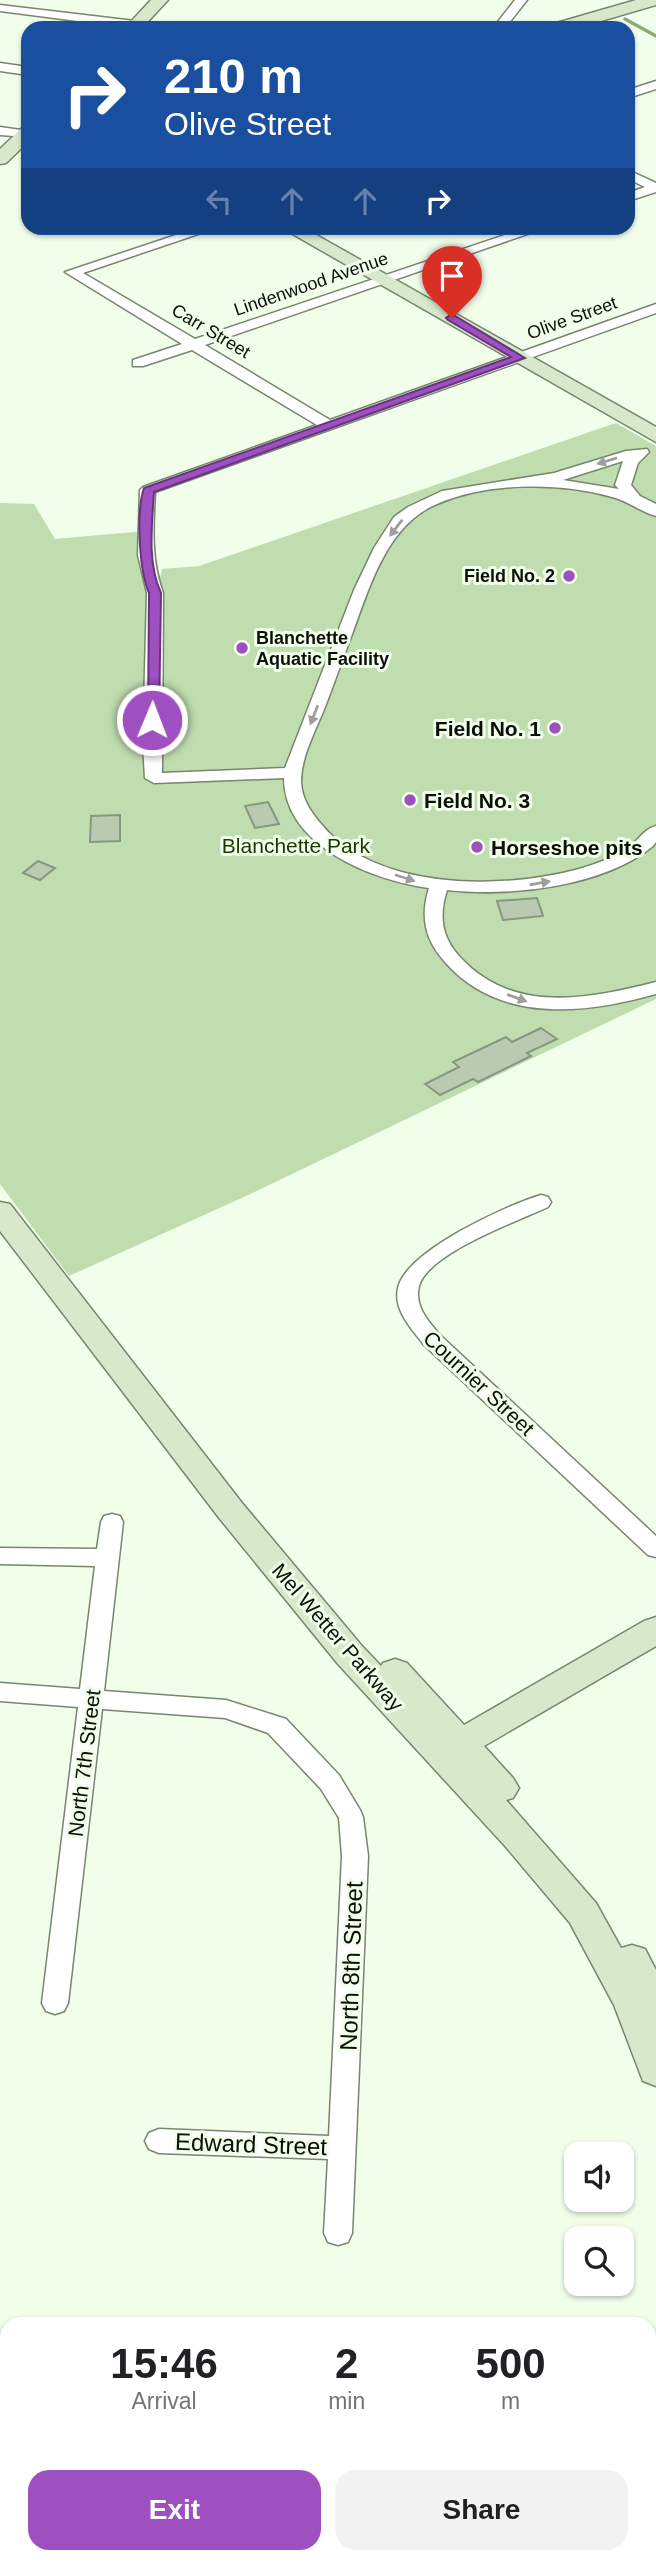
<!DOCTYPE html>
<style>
:root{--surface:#fff;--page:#f2f2f2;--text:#202124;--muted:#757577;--accent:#9e50c1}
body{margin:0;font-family:Helvetica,sans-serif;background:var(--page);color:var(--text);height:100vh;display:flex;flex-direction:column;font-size:26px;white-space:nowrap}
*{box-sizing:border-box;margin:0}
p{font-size:23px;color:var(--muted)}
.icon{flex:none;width:38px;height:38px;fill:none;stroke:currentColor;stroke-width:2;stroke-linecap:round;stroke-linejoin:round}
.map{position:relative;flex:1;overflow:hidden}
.side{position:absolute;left:0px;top:2317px;width:656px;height:247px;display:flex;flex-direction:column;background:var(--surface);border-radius:21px 21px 0 0;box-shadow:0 2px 5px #0004}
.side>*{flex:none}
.top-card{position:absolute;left:21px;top:21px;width:614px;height:214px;border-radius:21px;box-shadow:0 2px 5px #0004;background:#1a4fa0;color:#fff;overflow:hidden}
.tools{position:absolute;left:564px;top:2142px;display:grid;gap:14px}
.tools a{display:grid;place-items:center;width:70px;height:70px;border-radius:14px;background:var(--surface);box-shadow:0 2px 5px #0004;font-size:35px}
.pin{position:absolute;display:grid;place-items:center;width:60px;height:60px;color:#fff;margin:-72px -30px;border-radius:50% 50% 50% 0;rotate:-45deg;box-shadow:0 0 7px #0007}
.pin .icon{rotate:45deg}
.me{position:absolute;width:77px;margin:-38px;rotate:1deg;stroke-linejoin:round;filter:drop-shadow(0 0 5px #0008)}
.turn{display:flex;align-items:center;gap:24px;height:147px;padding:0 28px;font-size:32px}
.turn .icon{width:91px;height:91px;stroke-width:2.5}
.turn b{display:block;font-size:49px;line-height:60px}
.lanes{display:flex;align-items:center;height:66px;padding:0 28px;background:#0003;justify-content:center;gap:35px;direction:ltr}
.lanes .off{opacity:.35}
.eta{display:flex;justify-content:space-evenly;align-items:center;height:119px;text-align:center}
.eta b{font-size:42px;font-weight:800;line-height:49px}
.action{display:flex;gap:14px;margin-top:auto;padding:14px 28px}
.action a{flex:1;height:80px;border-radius:21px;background:var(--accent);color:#fff;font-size:28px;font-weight:800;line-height:80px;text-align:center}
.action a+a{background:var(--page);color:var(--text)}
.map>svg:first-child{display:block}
.green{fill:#c0ddaf}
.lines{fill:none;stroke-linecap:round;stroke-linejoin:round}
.stream{stroke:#8dac7a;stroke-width:3.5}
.building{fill:#bacab1;stroke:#889780;stroke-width:2}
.street-casing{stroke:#77866f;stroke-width:3}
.secondary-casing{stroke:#77866f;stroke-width:3}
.street{fill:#fff;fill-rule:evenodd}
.secondary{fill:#d7e9ca;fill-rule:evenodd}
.rail{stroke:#5a6256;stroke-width:7;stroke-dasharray:13 7;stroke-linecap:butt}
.oneway{fill:#9d9f9c}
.route{fill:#9e50c1;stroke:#67347d;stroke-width:2}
.poi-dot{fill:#9e50c1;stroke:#f1feea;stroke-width:2.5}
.labels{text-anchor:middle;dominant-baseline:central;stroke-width:6;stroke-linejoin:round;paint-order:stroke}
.far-street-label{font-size:18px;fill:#0a0f07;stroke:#f1feea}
.far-poi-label{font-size:18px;font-weight:bold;fill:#0a0f07;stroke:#f1feea;text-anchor:end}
.poi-label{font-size:21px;font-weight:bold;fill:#0a0f07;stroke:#f1feea;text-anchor:start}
.park-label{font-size:21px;fill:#1a3700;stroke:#f1feea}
.street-label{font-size:21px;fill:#0a0f07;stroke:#f1feea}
.near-street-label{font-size:24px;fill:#0a0f07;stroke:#f1feea}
</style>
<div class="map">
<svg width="656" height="2563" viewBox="0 0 656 2563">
<rect width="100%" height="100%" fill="#f1feea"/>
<polygon class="green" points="616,423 656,446 656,999 246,1196 69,1276 0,1184 0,503 34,504 55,539 146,531 150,580 160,578 162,569 199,566"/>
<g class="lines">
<polyline class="stream" points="625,19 656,36"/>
</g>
<g class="building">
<polygon points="268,802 279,824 255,828 245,806"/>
<polygon points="120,815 120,841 90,842 91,816"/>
<polygon points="38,861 55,868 40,880 23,873"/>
<polygon points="537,898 543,916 503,920 497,901"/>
<polygon points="541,1028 557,1039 527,1053 531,1056 478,1082 473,1079 440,1095 425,1084 459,1067 453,1062 485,1047 506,1037 512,1042"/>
</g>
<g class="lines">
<defs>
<g id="street">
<polygon points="515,0 527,0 505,28 493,28"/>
<polygon points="0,5 160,24 166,28 132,28 0,11"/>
<polygon points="0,63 28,67 28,75 0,71"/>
<polygon points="656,81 656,89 628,98 628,90"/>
<polygon points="0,127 28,131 28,137 0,135"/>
<polygon points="628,170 656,183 656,192 628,201 628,193 645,187 628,179"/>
<path d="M197,228H216L83,273L195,339L526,228H545L205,345L330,420L656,304V313L155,492C153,527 151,560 163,593L162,773L285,768L354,590L374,548L394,517L408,507L442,491L554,473L626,451L647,449L649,452L638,463L631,485L640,496L656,504V516C641,512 628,501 612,497C560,482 488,482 437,504C386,525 369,589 351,637C342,660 334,684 325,707C316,730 301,756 301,782C302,799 310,811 321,824C376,891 502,890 579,869C596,864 613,858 628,848C637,842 645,828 656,826V842L653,846C603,887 510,897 447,890C439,915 441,936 459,956C512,1015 588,999 656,982V994C585,1014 499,1024 445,962C425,940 420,917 429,888C374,881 284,846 284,778L154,783L145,778L143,745L147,593L138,555L140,490L143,487L317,425L192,350L143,366H133V360L182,344L65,272ZM623,461L615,485L619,489L563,480Z"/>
<path d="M541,1195L548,1197L551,1202L548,1207C518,1221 428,1253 419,1286C414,1306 428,1321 440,1335L656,1536V1557L648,1555L424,1345C412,1329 393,1310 398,1288C406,1251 507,1205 541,1195Z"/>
<polygon points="112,1514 120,1516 123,1522 104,1691 226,1700 286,1719 339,1775 360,1810 363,1817 368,1856 352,2233 348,2242 338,2245 328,2242 324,2233 328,2159 159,2153 149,2149 145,2141 149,2133 159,2129 329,2136 342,1856 339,1818 321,1789 268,1733 225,1718 102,1709 68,2003 64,2011 55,2014 46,2011 42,2003 78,1707 0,1701 0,1683 80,1689 95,1566 0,1564 0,1548 97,1549 101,1522 104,1516"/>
</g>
<g id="secondary">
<polygon points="151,0 168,0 142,28 125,28"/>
<polygon points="636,0 656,0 656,5 577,28 551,28 553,24"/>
<polygon points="28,127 28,142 6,163 0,164 0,149 22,128"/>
<polygon points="282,228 304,228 656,427 656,442"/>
<polygon points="0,1202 10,1204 242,1503 362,1646 381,1666 383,1663 395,1659 407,1663 464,1725 644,1621 656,1617 656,1646 484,1746 513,1778 519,1788 513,1798 506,1800 596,1903 621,1948 632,1945 645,1949 656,1970 656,2086 643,2081 614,2005 570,1923 506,1847 338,1664 220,1519 0,1231"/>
<polygon points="656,2345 656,2406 649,2409 649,2348"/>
<polygon points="656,2433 656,2483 649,2486 649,2436"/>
<polygon points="537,2557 619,2557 616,2563 534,2563"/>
</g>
</defs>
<use href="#street" class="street-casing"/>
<use href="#secondary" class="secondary-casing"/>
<use href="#street" class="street"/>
<use href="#secondary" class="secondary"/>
<g class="rail">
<polyline points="0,2429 7,2433"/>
<polyline points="198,2557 208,2563"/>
</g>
</g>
<defs><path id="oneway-solid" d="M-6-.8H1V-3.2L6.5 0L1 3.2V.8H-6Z" transform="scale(1.75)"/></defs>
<g class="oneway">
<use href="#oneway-solid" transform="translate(607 461) rotate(163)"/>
<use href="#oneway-solid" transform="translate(396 528) rotate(127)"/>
<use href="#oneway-solid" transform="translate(314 715) rotate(111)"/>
<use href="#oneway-solid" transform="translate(405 878) rotate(18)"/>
<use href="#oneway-solid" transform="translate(540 883) rotate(-10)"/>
<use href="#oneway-solid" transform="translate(517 998) rotate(20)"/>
</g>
<path class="route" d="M452,314L525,358L154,492C152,524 147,563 161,593L159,720L152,723L148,722L149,593C139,570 136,511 144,488L511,357L448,320L446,318Z"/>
<g class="poi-dot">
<circle cx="569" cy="576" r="7"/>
<circle cx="242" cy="648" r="7"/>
<circle cx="555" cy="728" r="7"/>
<circle cx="410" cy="800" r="7"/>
<circle cx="477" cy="847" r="7"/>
</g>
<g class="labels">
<g class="far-street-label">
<text transform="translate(311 284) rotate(-19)">Lindenwood Avenue</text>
<text transform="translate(572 318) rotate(-20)">Olive Street</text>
<text transform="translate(211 331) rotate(31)">Carr Street</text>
</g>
<g class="far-poi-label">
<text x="555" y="576">Field No. 2</text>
<text x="256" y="638" text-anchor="start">Blanchette<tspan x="256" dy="21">Aquatic Facility</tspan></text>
</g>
<g class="poi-label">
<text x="541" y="728" text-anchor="end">Field No. 1</text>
<text x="424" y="800">Field No. 3</text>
<text x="491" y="847">Horseshoe pits</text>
</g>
<g class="park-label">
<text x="296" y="845">Blanchette Park</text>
</g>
<g class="street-label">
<text transform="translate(479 1383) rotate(43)">Cournier Street</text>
<text transform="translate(338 1637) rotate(49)">Mel Wetter Parkway</text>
<text transform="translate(84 1763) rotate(-83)">North 7th Street</text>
</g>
<g class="near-street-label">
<text transform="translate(351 1966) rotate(-88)">North 8th Street</text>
<text transform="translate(251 2144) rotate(2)">Edward Street</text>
</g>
</g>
</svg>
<div class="tools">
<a><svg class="icon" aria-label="sound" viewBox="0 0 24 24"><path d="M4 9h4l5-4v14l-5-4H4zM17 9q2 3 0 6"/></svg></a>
<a><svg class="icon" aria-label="search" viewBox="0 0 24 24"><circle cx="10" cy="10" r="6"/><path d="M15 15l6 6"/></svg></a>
</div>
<div class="pin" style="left:452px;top:318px;background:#d93025"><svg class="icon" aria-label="arrive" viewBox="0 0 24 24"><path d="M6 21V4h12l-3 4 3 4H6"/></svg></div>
<svg class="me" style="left:152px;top:720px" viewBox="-20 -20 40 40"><circle r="17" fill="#9e50c1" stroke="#fff" stroke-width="3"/><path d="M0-11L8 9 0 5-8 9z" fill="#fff"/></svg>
<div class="top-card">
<div class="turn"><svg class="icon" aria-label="right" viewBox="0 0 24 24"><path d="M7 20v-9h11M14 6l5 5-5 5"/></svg><div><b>210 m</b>Olive Street</div></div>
<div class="lanes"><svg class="icon off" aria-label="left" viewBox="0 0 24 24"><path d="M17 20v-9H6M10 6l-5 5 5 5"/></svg><svg class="icon off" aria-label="ahead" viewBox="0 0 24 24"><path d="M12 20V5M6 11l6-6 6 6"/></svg><svg class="icon off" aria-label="ahead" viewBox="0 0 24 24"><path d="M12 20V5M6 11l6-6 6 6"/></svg><svg class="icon" aria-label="right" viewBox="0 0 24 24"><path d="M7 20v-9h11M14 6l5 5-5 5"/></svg></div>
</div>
<section class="side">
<div class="eta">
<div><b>15:46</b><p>Arrival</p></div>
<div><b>2</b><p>min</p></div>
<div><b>500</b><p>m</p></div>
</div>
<div class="action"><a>Exit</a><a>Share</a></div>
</section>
</div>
